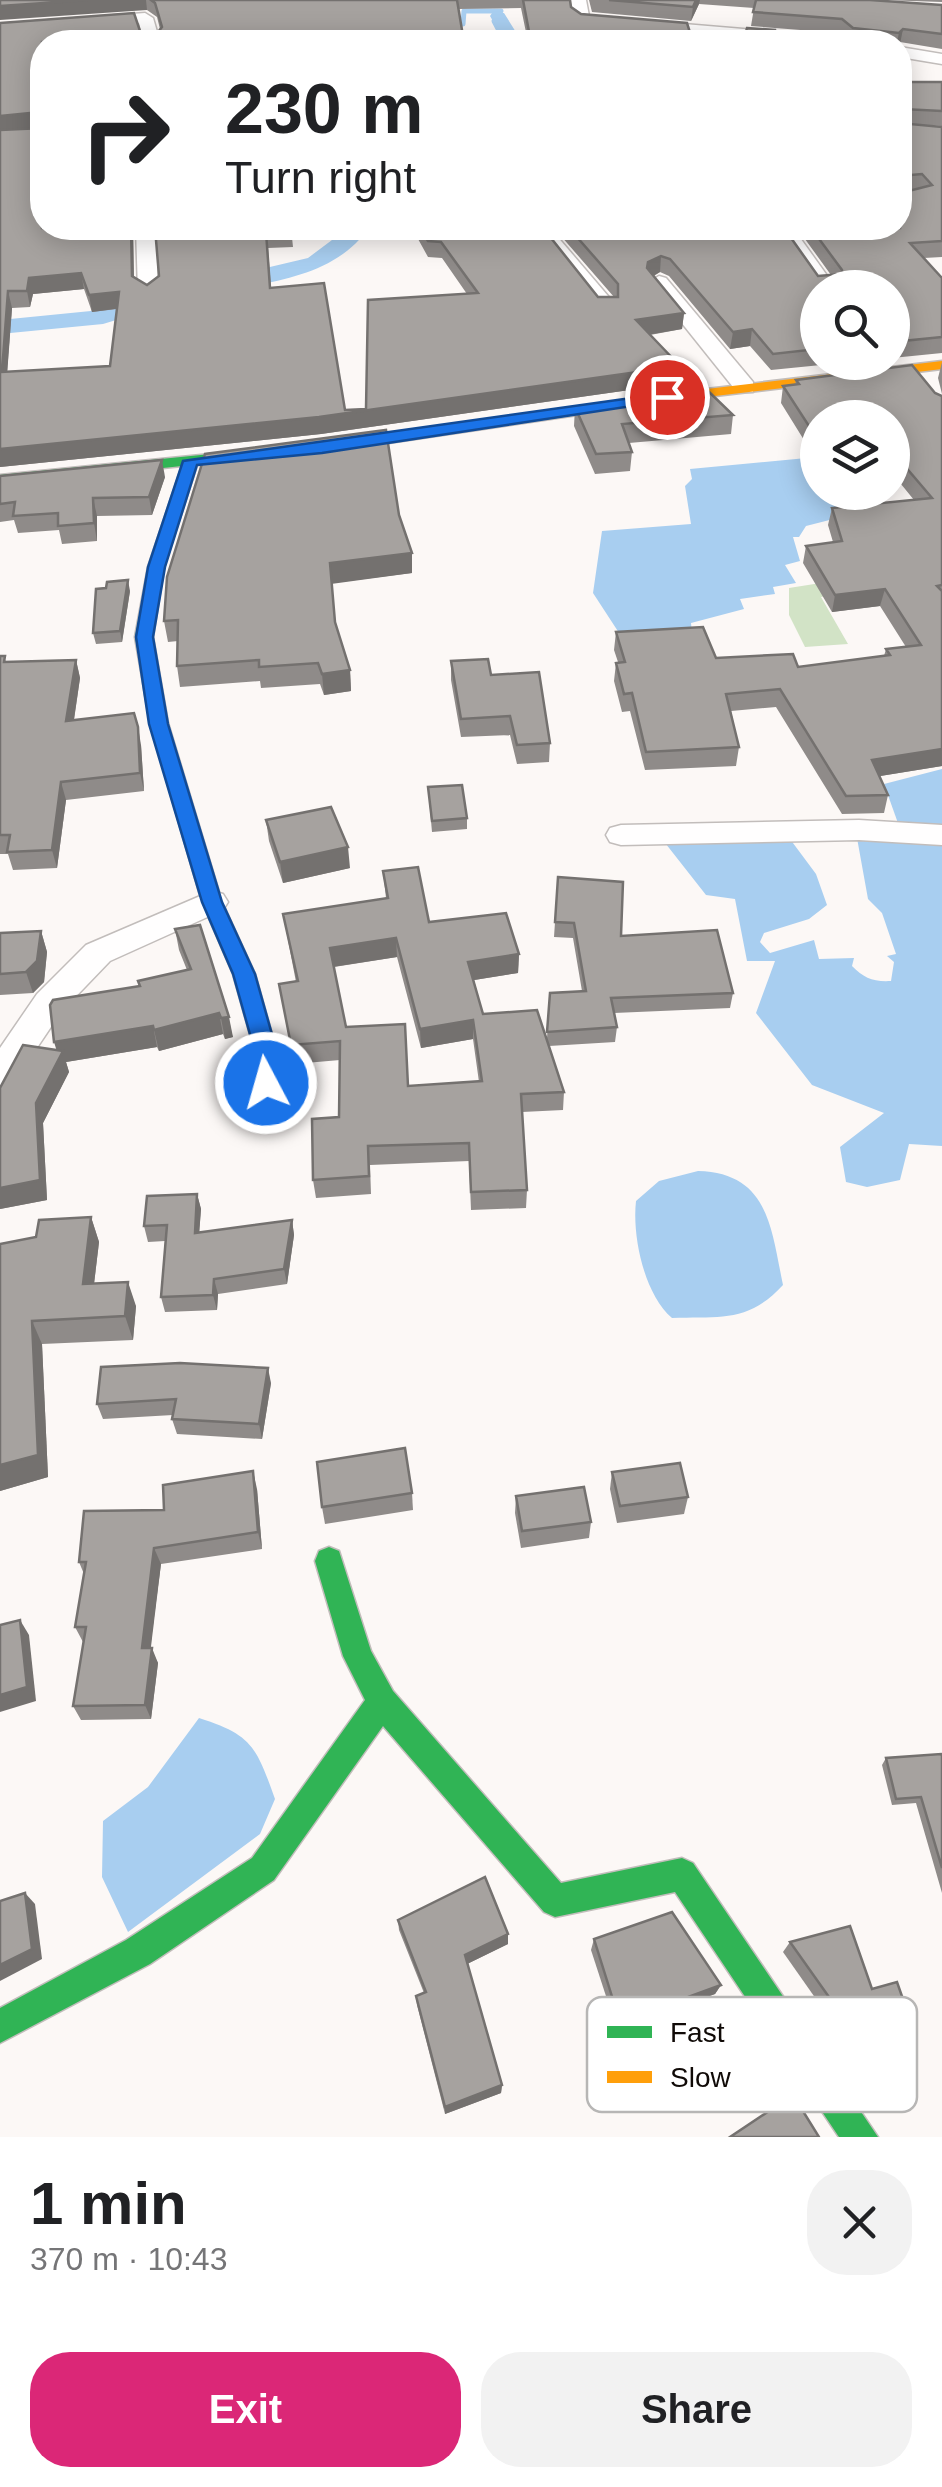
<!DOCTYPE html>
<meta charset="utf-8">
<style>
:root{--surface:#fff;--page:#f2f2f2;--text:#202124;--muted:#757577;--accent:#db2777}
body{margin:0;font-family:Arial,sans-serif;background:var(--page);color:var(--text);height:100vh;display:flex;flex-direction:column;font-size:38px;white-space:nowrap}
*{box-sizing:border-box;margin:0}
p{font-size:32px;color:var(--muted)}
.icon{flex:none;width:55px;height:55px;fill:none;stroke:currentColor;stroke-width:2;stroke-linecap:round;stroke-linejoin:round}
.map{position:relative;height:2137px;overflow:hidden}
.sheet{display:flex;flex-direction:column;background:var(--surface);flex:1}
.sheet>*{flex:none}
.top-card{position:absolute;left:30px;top:30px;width:882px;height:210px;border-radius:40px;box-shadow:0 5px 25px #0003;background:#fff;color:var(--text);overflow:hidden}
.fabs{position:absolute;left:800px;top:270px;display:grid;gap:20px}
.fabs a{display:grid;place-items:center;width:110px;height:110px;border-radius:50%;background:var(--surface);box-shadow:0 5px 25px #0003;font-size:50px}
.pin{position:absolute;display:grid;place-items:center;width:85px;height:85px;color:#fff;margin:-42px;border:5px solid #fff;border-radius:50%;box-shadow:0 2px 10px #0007}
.me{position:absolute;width:110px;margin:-55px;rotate:354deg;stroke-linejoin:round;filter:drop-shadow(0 0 8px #0008)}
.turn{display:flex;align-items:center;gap:35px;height:210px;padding:0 30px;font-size:45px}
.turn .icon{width:130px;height:130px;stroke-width:2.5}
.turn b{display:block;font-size:70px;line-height:85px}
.round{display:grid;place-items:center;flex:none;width:105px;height:105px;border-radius:40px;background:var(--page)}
.headline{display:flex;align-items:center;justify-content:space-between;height:170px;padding:0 30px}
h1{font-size:60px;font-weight:800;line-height:75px}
.primary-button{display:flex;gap:20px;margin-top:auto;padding:20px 30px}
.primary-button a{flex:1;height:115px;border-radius:40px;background:var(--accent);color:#fff;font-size:40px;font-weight:800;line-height:115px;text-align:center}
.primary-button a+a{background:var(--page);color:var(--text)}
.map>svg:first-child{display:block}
.green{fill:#d2e3c6}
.water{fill:#a8cef0}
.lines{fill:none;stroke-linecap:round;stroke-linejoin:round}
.stream{stroke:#a8cef0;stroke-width:5}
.canal{fill:#a8cef0;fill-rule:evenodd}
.street-casing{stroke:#c2bdbb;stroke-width:3}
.fast-casing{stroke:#c2bdbb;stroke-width:3}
.slow-casing{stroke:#c2bdbb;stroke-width:3}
.street{fill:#fffefe;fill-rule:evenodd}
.fast{fill:#30b455;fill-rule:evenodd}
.slow{fill:#ff9f0a;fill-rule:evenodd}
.wall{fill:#8f8b89;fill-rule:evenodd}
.shaded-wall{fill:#74716f}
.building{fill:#a6a29f;stroke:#74716f;stroke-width:2.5;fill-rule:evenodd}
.route{fill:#1a73e8;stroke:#114b97;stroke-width:2.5}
.key{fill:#fff;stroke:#b7b6b5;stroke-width:2.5}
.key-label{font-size:28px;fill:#100a07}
</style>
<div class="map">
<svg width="942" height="2137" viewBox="0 0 942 2137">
<rect width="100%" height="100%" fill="#fcf8f6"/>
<polygon class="green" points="827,582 866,590 821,597 848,644 805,647 789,615 789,588"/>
<g class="water">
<polygon points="817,457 818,492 889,492 890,495 861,493 856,503 861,512 806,526 799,537 793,537 800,561 785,565 796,583 773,587 775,594 740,599 744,609 691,623 692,633 623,639 593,593 602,531 691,524 685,486 692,479 690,469"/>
<polygon points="942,769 942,828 899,826 884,784"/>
<path d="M857,838L942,842V1146L909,1144L900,1180L867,1187L846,1182L840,1147L884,1113L812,1085L756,1013L775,961H747L735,899L706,895L662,839H790L816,874L827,905L809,919L764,933L760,942L770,953L814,940L819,959L854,958L852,966C864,978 873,982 891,981L894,962L887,956L896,954L882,913L868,899Z"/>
<path d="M698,1171C769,1173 771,1228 783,1285C748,1323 721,1316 672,1318C644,1294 632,1236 636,1201L659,1181Z"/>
<path d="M199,1718C252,1735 256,1746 275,1799L260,1834L128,1932L102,1877L103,1821L148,1787Z"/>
</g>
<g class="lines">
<polyline class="stream" points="450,24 463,24 464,11 501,11 494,21 505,42"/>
<g class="canal">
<polygon points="492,13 504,13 519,37 517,41 493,42 501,35 490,16"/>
<path d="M348,228H369C334,276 278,280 223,292L212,285L215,280L308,258Z"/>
<polygon points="164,291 172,293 172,303 103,324 0,334 0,320 101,310"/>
</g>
<defs>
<g id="street">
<polygon points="570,0 586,0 589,16 839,37 847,42 790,42 582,25 574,20"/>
<polygon points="145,13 153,18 160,42 144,42 139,23 0,34 0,24"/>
<polygon points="900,47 942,54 942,64 900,57"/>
<polygon points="136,228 156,228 158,292 148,298 138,292"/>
<polygon points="531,228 550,228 614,303 614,311 600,311"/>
<polygon points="775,228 793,228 836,288 818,290"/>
<polygon points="659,276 666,278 753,382 753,392 737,392 649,282"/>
<polygon points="859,820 942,825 942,845 859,840 621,845 610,842 606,835 610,828 621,825"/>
<polygon points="212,891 223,894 228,902 223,910 110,961 61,1012 12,1085 0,1088 0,1048 37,994 86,945"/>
</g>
<g id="fast">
<polygon points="681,392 686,393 686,399 321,453 197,465 164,567 153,637 168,723 222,902 255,974 273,1038 277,1083 274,1089 258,1089 251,1038 233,974 202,902 150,723 135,637 148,567 182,466 0,485 0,475 321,443"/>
<polygon points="329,1547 339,1551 371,1651 393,1691 561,1883 682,1858 693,1863 878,2137 839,2137 675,1892 555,1917 544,1912 383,1726 274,1880 150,1964 0,2043 0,2008 126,1940 252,1858 365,1700 343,1656 315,1561 319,1551"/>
</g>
<polygon id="slow" points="942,361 942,369 681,400 674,396 681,392"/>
</defs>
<use href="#street" class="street-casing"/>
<use href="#fast" class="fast-casing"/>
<use href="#slow" class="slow-casing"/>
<use href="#street" class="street"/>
<use href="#fast" class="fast"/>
<use href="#slow" class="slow"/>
</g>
<g class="wall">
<path d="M0,0H570L571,7L581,14L693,42H528L521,8L458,9L133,228L134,277L147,285L159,276L155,228H291L293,247L268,248L271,288L345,410L366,409L467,294L442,258L428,257L412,228H543L598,297H614L554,228H784L818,276L831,275L797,228H900V82H942V126L923,125L942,127V257L924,258L942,278V353L892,358V288H818V362H851L771,370L750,346L730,349L669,276L660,272L654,276L684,313L682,329L650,335L679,383L321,434L0,467V23L158,32L160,29L157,17L147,10ZM84,289L92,312L117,309L110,366L7,372L12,308L30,307L33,294Z"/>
<polygon points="589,0 870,0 942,5 942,49 900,42 850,42 839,33 751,26 754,8 699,4 691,21 592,12"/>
<polygon points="882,0 942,0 942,2"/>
<polygon points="942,362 942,394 938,378"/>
<polygon points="796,380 935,393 942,395 942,766 880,776 888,795 884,813 842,814 776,707 731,711 739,747 736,766 645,770 630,711 622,712 614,681 616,663 618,662 614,650 616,632 716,658 798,667 884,656 886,649 906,647 880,606 832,612 803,563 806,546 833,542 828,525 832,508 914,500 892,473 892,418 818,418 817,461 781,403 783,386 795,385"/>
<polygon points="575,407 733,415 731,434 629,443 632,452 630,471 595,474 574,426"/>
<polygon points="0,476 165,477 152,515 97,516 97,541 62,544 59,530 18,533 14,520 0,522"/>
<polygon points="399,515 412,553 412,573 332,583 335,622 350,670 351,691 324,695 320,684 261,688 260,681 180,687 177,666 178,641 168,642 164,621"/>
<polygon points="130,591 122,642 96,644 93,633"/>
<polygon points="0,656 7,662 76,660 80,678 74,720 141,745 144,791 66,800 57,868 13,870 8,854 0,854"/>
<polygon points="451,661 491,675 550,743 549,762 517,764 510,735 461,737 451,680"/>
<polygon points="428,787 467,818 467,829 432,832"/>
<polygon points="266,820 350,868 283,883 269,841"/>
<path d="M383,871L429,922L519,954L518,973L474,980L483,1014L547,1038L550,993L582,991L573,938L554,937L558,877L621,936L733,993L730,1008L614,1013L617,1027L615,1042L549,1046L564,1092L563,1110L522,1112L527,1190L526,1208L471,1210L469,1161L370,1165L371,1194L316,1198L313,1180L339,1117L340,1060L294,1064L279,984L296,982L283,914L386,898ZM397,957L421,1048L473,1039L479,1082L408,1086L346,1027L334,967Z"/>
<polygon points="175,929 233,1037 225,1039 223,1034 159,1051 157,1047 66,1062 69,1072 43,1123 47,1200 0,1209 57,1050 139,986 187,970 179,950"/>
<polygon points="41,931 47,952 44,982 33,993 0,995 0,933"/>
<polygon points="197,1194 201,1209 199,1233 292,1220 294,1235 287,1284 218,1294 217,1310 165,1312 161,1297 165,1241 148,1242 144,1226"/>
<polygon points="91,1217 99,1242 94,1284 136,1306 133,1340 42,1344 48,1477 0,1491 0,1244 36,1237"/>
<polygon points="271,1383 262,1439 177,1434 172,1419 173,1415 103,1419 97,1404"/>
<polygon points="612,1472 688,1497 684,1514 617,1523 610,1489"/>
<polygon points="257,1489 262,1549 161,1564 150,1648 158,1663 151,1719 81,1720 73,1706 83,1642 75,1627 84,1574 79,1562 164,1510"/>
<polygon points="412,1493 413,1510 325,1524 322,1507"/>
<polygon points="516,1496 591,1522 589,1538 521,1548 515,1513"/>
<polygon points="942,1756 942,1893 916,1803 892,1805 882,1765 886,1758"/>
<polygon points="398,1920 508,1944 467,1964 502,2085 501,2093 445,2114 417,2005 416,1996 424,1993 399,1930"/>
<polygon points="594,1939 721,1985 715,1994 617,2030 591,1950"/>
<polygon points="790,1942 872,1989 911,2022 901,2031 849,2046 783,1952"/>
</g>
<g class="shaded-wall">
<polygon points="88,0 146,0 147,10 0,20 0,6"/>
<polygon points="696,0 700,0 699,4 691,21 693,7"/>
<polygon points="903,29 900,44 897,42 899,33"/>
<polygon points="39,112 42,127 0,132 0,116"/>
<polygon points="131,228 137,228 133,228 134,292 132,276"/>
<polygon points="661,256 660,272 647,279 648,262"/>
<polygon points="81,273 84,289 33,294 30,307 27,291 29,278"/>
<polygon points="8,291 12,308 6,389 2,372"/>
<polygon points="119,292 122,308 92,312 89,295"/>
<polygon points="684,313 682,329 635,337 636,320"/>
<polygon points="752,329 750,346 730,349 733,332"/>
<polygon points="680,366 679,383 321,434 0,467 0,449 319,417"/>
<polygon points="162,460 165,477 152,515 149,497"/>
<polygon points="93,498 97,516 97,541 94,523"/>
<polygon points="412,553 412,573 331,584 330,563"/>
<polygon points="128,580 130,591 122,642 120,631"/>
<polygon points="885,589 880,606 832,612 835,595"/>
<polygon points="76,660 80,678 71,739 66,721"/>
<polygon points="350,670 351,691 324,695 322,674"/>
<polygon points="138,727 141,745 144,791 140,773"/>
<polygon points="942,749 942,766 868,778 872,760"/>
<polygon points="61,782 66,800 57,868 52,850"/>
<polygon points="348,847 350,868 283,883 280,862"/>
<polygon points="41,931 47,952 44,982 33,993 26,972"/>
<polygon points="396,938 397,957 332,967 330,948"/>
<polygon points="519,954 518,973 468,981 468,962"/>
<polygon points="219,1013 223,1034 159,1051 154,1030"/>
<polygon points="229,1017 233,1037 225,1039 221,1018"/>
<polygon points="473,1020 473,1039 421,1048 420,1029"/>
<polygon points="153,1026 157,1047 66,1062 69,1072 43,1123 47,1200 0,1209 0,1188 36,1103 59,1058 54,1042"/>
<polygon points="197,1194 201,1209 198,1249 195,1233"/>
<polygon points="91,1217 99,1242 91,1309 83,1284"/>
<polygon points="292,1220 294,1235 287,1284 284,1269"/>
<polygon points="214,1279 218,1294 217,1310 213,1295"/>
<polygon points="128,1282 136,1306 133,1340 125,1316"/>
<polygon points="32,1321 42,1344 48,1477 0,1491 0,1465"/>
<polygon points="268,1368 271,1383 262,1439 259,1424"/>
<polygon points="253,1471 257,1489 262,1549 258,1532"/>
<polygon points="154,1548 161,1564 149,1663 142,1648"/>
<polygon points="20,1620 29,1635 36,1701 0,1712 0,1695"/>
<polygon points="152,1648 158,1663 151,1719 145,1705"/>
<polygon points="25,1893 35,1904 42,1959 0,1981 0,1965"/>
<polygon points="508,1934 508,1944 465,1965 465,1955"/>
<polygon points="721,1985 715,1994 617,2030 620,2022"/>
<polygon points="911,2022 901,2031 849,2046 858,2038"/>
<polygon points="502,2085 501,2093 445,2114 445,2107"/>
</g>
<g class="building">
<polygon points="0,0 88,0 0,6"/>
<path d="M151,0H457L464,42H42V228H131L132,276L147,285L159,276L155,228H291L292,231L266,232L270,288L324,283L345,410L366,409L368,300L478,293L441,242L428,241L420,228H543L598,297H618V284L569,228H784L818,276L842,274V270L811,228H900V123L942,127V241L910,243L942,278V337L892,342V288H818V349L773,354L752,329L733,332L670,259L661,256L648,262L647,268L684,313L636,320L680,366L319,417L0,449V130L42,128L39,112L0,116V23L134,13L140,31L158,32L162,27L155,3ZM922,174L932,185L901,193L900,176ZM81,273L89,295L119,292L110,366L2,372L8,291H27L29,278Z"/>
<polygon points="523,0 570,0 571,7 581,14 687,23 693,42 531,42"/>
<polygon points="609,0 696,0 693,7"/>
<polygon points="756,0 870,0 942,5 942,34 903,29 899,33 853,28 842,19 753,12"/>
<polygon points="747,28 775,30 775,42 743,42"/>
<polygon points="900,82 942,82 942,111 903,109 900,120"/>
<polygon points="912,365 935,393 942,396 942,585 937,586 942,591 942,749 872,760 888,795 846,796 780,689 726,694 739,747 646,752 632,693 624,694 616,663 625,662 616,632 703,627 716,658 793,654 798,667 890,655 886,649 921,645 885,589 835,595 806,546 842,541 832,508 932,498 892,451 892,418 818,418 818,440 783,386 799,384 796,380"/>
<polygon points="707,390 733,415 622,424 632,452 596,454 575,407"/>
<polygon points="386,430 399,515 412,553 330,563 335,622 350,670 322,674 318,663 259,667 259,660 177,666 178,620 164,621 167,577 205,454"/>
<polygon points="162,460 149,497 93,498 94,523 58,526 58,513 13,516 15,502 0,504 0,476"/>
<polygon points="128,580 120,631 93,633 96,589 106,588 107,582"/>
<polygon points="0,656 5,656 4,662 76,660 66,721 134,713 138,727 140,773 61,782 52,850 7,852 10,835 0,835"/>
<polygon points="488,659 491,675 539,672 550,743 517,745 510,716 461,719 451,661"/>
<polygon points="462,785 467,818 432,821 428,787"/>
<polygon points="331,807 348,847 280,862 266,820"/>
<path d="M418,867L429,922L506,913L519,954L468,962L483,1014L537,1010L564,1092L521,1094L527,1190L471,1192L469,1143L368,1146L369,1176L313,1180L312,1119L339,1117L340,1041L291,1045L279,984L298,981L283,914L388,898L383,871ZM396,938L420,1029L473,1020L482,1081L408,1086L405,1024L346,1027L330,948Z"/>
<polygon points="558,877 623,882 621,936 717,930 733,993 611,998 617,1027 547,1032 550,993 586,991 574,923 555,922"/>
<polygon points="200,925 229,1017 221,1018 219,1013 154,1030 153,1026 54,1042 50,1005 53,1000 140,986 138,981 191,969 175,929"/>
<polygon points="41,931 37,961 26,972 0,974 0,933"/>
<polygon points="23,1045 63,1051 36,1103 40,1180 0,1188 0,1088"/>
<polygon points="197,1194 195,1233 292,1220 284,1269 214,1279 213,1295 161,1297 167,1225 144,1226 147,1196"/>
<polygon points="91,1217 83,1284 128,1282 125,1316 32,1321 38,1455 0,1465 0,1244 36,1237 39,1220"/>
<polygon points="180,1363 268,1368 259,1424 172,1419 176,1399 97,1404 101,1367"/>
<polygon points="405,1448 412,1493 322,1507 317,1462"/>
<polygon points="680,1463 688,1497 620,1506 612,1472"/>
<polygon points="253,1471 258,1532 154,1548 142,1648 152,1648 145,1705 73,1706 86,1627 75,1627 86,1562 79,1562 84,1511 164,1510 163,1485"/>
<polygon points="584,1487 591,1522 522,1531 516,1496"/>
<polygon points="20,1620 27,1687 0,1695 0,1625"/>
<polygon points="941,1754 942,1756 942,1868 921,1797 896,1799 886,1758"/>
<polygon points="485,1877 508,1934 465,1955 502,2085 445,2107 416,1996 426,1992 398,1920"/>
<polygon points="25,1893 32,1949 0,1965 0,1901"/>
<polygon points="672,1912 721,1985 620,2022 594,1939"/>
<polygon points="850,1926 872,1989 897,1982 911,2022 858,2038 790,1942"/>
<polygon points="793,2095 819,2137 730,2137"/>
</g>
<polygon class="route" points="667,393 672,394 672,400 322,453 197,465 165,567 153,637 168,724 222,902 255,974 273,1038 277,1083 274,1090 258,1090 251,1038 233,974 202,902 149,724 136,637 148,567 183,461"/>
<rect x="587" y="1997" width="330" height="115" rx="15" class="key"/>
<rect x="607" y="2026" width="45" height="12" fill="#30b455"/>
<rect x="607" y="2071" width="45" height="12" fill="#ff9f0a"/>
<g class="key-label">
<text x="670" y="2042">Fast</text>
<text x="670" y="2087">Slow</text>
</g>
</svg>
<div class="fabs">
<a><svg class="icon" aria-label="search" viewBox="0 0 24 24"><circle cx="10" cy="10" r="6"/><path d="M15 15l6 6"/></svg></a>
<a><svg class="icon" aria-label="layers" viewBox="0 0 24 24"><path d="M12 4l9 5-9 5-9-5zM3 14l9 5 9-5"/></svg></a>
</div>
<div class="pin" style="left:667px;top:397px;background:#d93025"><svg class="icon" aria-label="arrive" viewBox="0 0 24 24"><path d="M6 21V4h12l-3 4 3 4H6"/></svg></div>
<svg class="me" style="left:266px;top:1083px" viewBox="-20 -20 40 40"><circle r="17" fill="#1a73e8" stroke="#fff" stroke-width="3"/><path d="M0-11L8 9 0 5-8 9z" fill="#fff"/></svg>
<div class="top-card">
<div class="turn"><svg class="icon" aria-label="right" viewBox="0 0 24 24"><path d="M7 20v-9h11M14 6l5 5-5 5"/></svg><div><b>230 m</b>Turn right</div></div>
</div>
</div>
<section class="sheet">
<div class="headline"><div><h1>1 min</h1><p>370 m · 10:43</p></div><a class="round"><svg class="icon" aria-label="close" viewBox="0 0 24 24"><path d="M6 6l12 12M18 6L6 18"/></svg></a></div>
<div class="primary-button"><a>Exit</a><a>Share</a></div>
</section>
